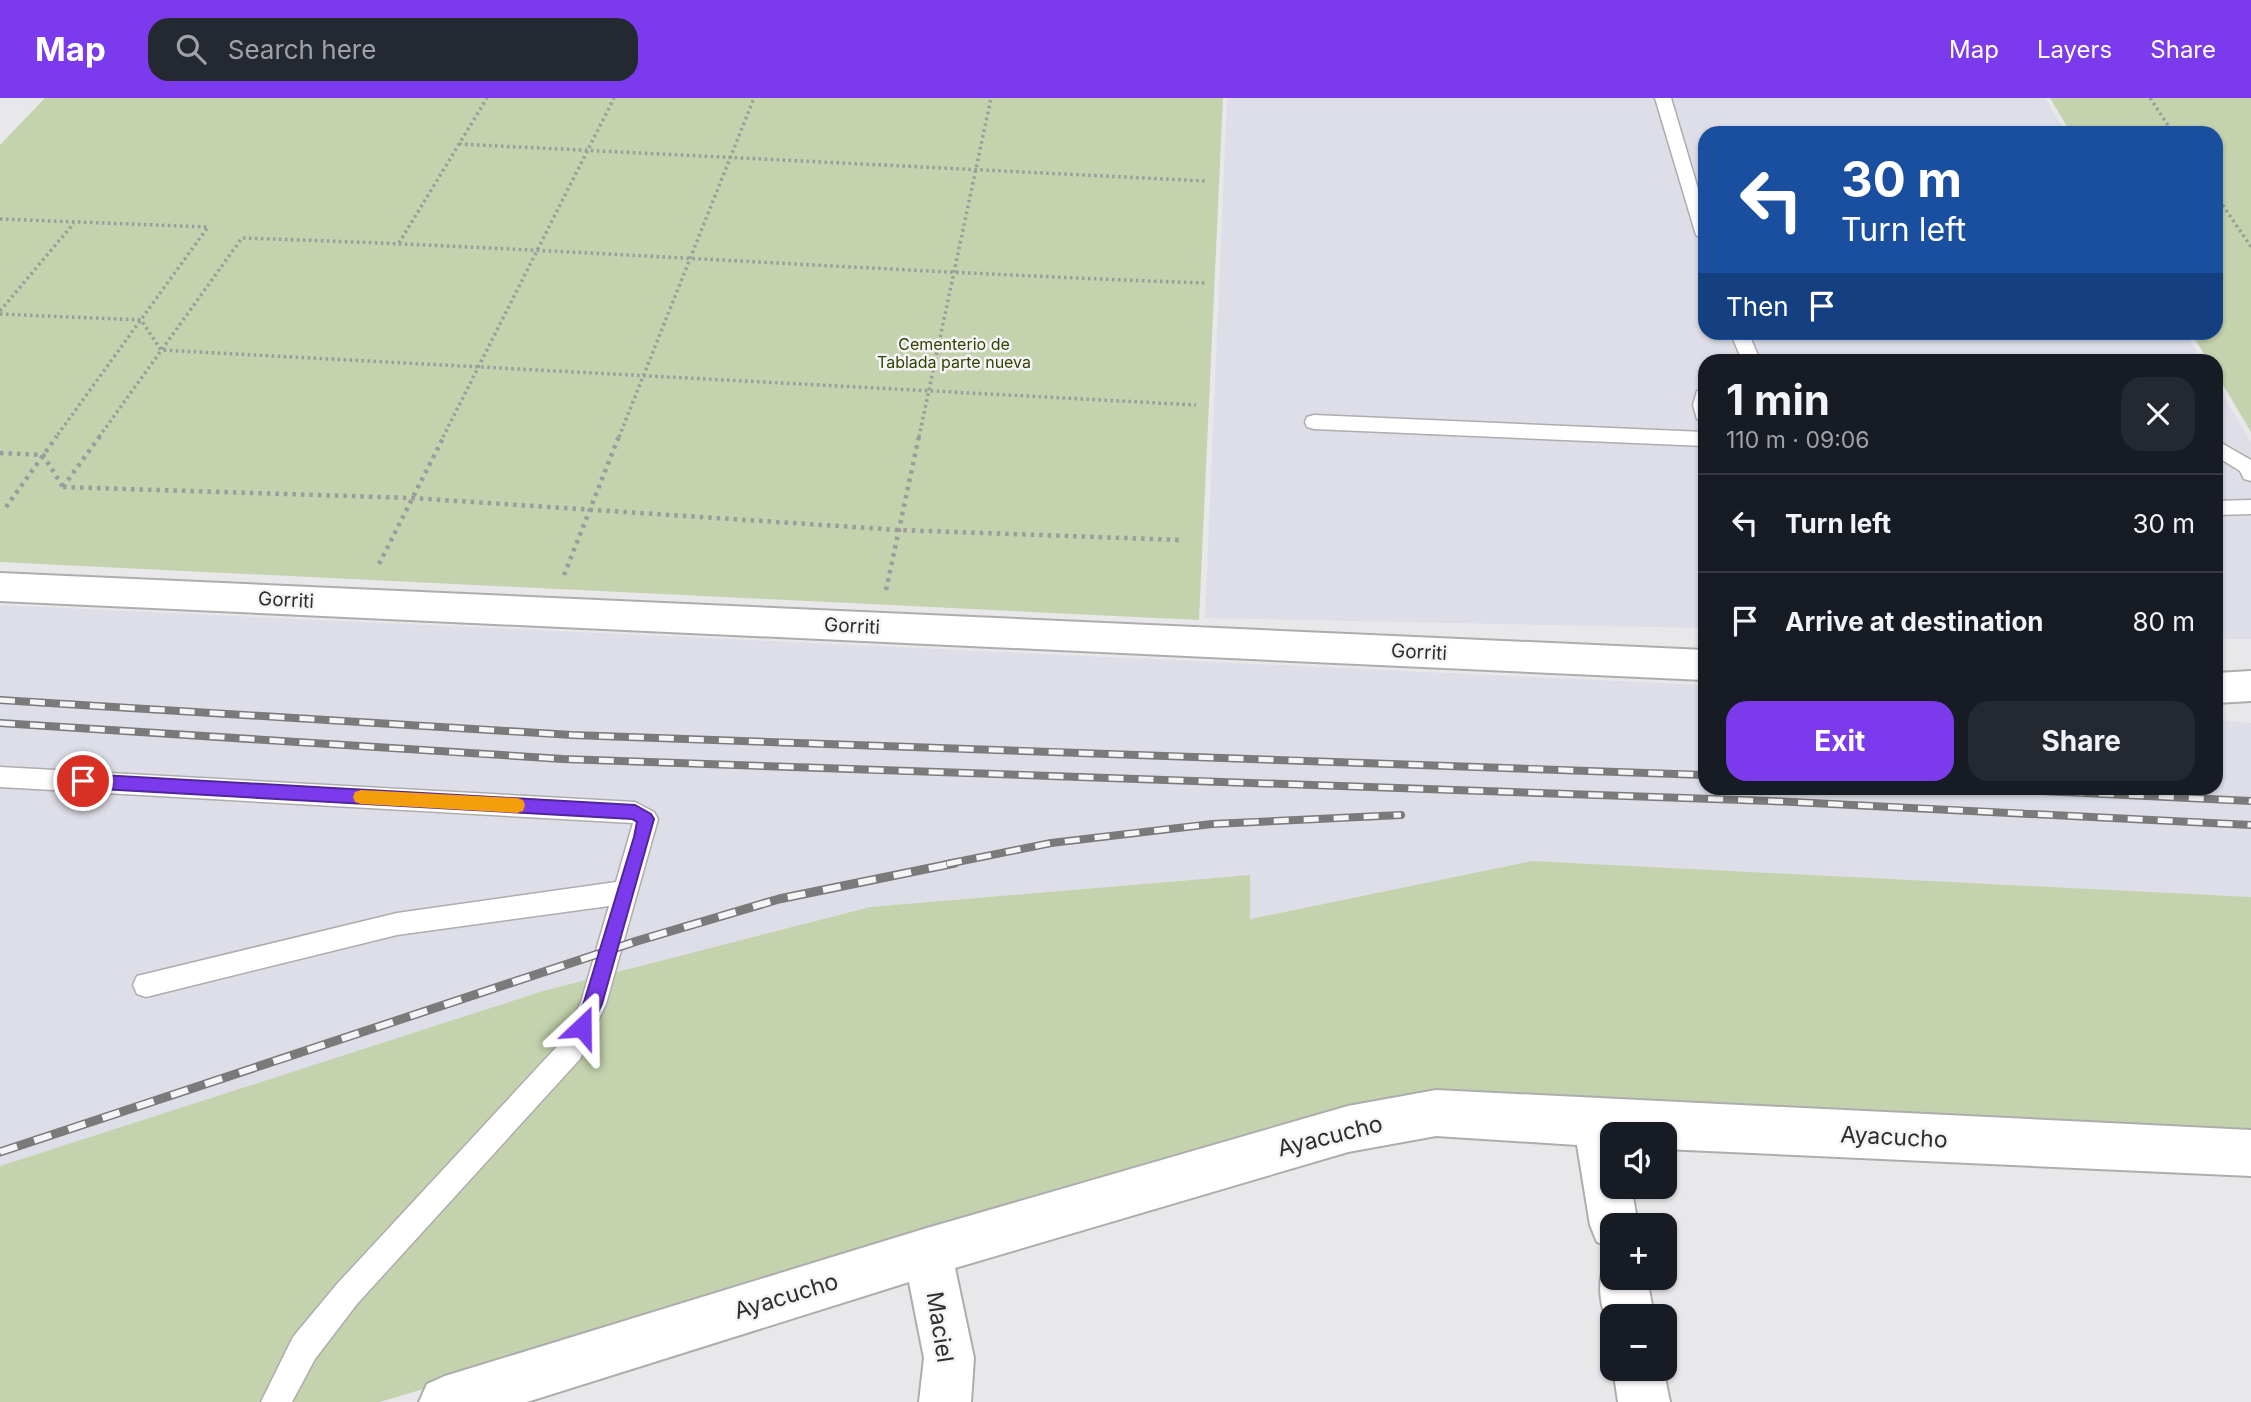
<!DOCTYPE html>
<meta charset="utf-8">
<style>
:root{--surface:#171b24;--page:#242831;--text:#f1f3f6;--muted:#9ea1a6;--line:#363941;--accent:#7c3aed}
body{margin:0;font-family:Inter,sans-serif;background:var(--page);color:var(--text);height:100vh;display:flex;flex-direction:column;font-size:26px;white-space:nowrap}
*{box-sizing:border-box;margin:0}
p{font-size:23px;color:var(--muted)}
.icon{flex:none;width:38px;height:38px;fill:none;stroke:currentColor;stroke-width:2;stroke-linecap:round;stroke-linejoin:round}
.map{position:relative;flex:1;overflow:hidden}
.panel{position:absolute;left:1698px;top:256px;width:525px;height:441px;display:flex;flex-direction:column;background:var(--surface);border-radius:21px;box-shadow:0 2px 5px #0004}
.panel>*{flex:none}
.guide{position:absolute;left:1698px;top:28px;width:525px;height:214px;border-radius:21px;box-shadow:0 2px 5px #0004;background:#1a4fa0;color:#fff;overflow:hidden}
.fabs{position:absolute;left:1600px;top:1024px;display:grid;gap:14px}
.fabs a{display:grid;place-items:center;width:77px;height:77px;border-radius:14px;background:var(--surface);box-shadow:0 2px 5px #0004;font-size:35px}
.pin{position:absolute;display:grid;place-items:center;width:60px;height:60px;color:#fff;margin:-30px;border:4px solid #fff;border-radius:50%;box-shadow:0 2px 7px #0007}
.me{position:absolute;width:77px;margin:-38px;rotate:23deg;stroke-linejoin:round;filter:drop-shadow(0 0 5px #0008)}
.turn{display:flex;align-items:center;gap:24px;height:147px;padding:0 28px;font-size:32px}
.turn .icon{width:91px;height:91px;stroke-width:2.5}
.turn b{display:block;font-size:49px;line-height:60px}
.then{display:flex;align-items:center;height:66px;padding:0 28px;background:#0003;gap:14px;font-size:26px}
.round{display:grid;place-items:center;flex:none;width:74px;height:74px;border-radius:21px;background:var(--page)}
.head{display:flex;align-items:center;justify-content:space-between;height:119px;padding:0 28px}
h1{font-size:42px;font-weight:700;line-height:52px}
.primary-button{display:flex;gap:14px;margin-top:auto;padding:14px 28px}
.primary-button a{flex:1;height:80px;border-radius:21px;background:var(--accent);color:#fff;font-size:28px;font-weight:700;line-height:80px;text-align:center}
.primary-button a+a{background:var(--page);color:var(--text)}
ul{padding:0;list-style:none}
li{display:flex;align-items:center;gap:21px;height:98px;padding:0 28px;border-top:2px solid var(--line)}
li div{flex:1}
li b{display:block;font-size:26px}
li em{font-style:normal}
header{display:flex;align-items:center;gap:42px;box-sizing:border-box;height:98px;padding:0 35px;background:var(--accent);color:#fff}
header strong{font-size:33px}
nav{display:flex;gap:38px;margin-inline-start:auto;font-size:24px}
.search{width:490px;height:63px;background:var(--page);display:flex;align-items:center;gap:18px;box-sizing:border-box;padding:0 24px;border-radius:21px;color:var(--muted);font-size:26px}
.map>svg:first-child{display:block}
.built{fill:#dddee7}
.green{fill:#c4d2ad}
.lines{fill:none;stroke-linecap:round;stroke-linejoin:round}
.lane-casing{stroke:#adadae;stroke-width:3}
.street-casing{stroke:#adadae;stroke-width:4}
.path-far1{stroke:#9c9c9d;stroke-width:3.5;stroke-dasharray:2.5 3.5;stroke-linecap:butt}
.path{stroke:#9c9c9d;stroke-width:4.5;stroke-dasharray:3.5 5;stroke-linecap:butt}
.lane{fill:#fff;fill-rule:evenodd}
.street{fill:#fff;fill-rule:evenodd}
.rail-far1-casing{stroke:#7a7a7b;stroke-width:8}
.rail-casing{stroke:#7a7a7b;stroke-width:9}
.rail-far1{stroke:#f5f5f7;stroke-width:5;stroke-dasharray:15;stroke-linecap:butt}
.rail{stroke:#f5f5f7;stroke-width:6;stroke-dasharray:18;stroke-linecap:butt}
.route{fill:#7c3aed;stroke:#51269a;stroke-width:2}
.slow{fill:#f59e0b}
.labels{text-anchor:middle;dominant-baseline:central;stroke-width:5;stroke-linejoin:round;paint-order:stroke}
.far-park-label{font-size:16px;fill:#324200;stroke:#f5f5f7}
.street-label{font-size:19px;fill:#2e2e2f;stroke:#f5f5f7}
.near-street-label{font-size:23px;fill:#2e2e2f;stroke:#f5f5f7}
</style>
<header>
<strong>Map</strong>
<div class="search"><svg class="icon" aria-label="search" viewBox="0 0 24 24"><circle cx="10" cy="10" r="6"/><path d="M15 15l6 6"/></svg>Search here</div>
<nav><a>Map</a><a>Layers</a><a>Share</a></nav>
</header>
<div class="map">
<svg width="2251" height="1304" viewBox="0 0 2251 1304">
<rect width="100%" height="100%" fill="#e8e8ea"/>
<g class="built">
<polygon points="1227,0 2045,0 2066,35 1704,35 1704,234 2185,235 2202,262 1704,262 1704,530 1205,520"/>
<polygon points="2216,285 2251,345 2251,541 2216,541"/>
<polygon points="0,507 1704,587 1704,690 2216,690 2216,622 2251,625 2251,799 1532,763 1250,821 1250,777 870,809 543,893 0,1068"/>
</g>
<g class="green">
<polygon points="45,0 1223,0 1199,522 0,464 0,47"/>
<polygon points="2050,0 2251,0 2251,334 2216,275 2216,262 2208,262 2191,235 2216,234 2216,35 2071,35"/>
<polygon points="1532,763 2251,799 2251,1043 1358,1012 380,1304 0,1304 0,1068 543,893 870,809 1250,777 1250,821"/>
</g>
<g class="lines">
<defs>
<g id="lane">
<polygon points="1655,0 1671,0 1704,111 1704,142 1696,137"/>
<polygon points="1730,234 1748,234 1760,262 1742,262"/>
<polygon points="1704,292 1704,323 1697,321 1693,307 1697,293"/>
<polygon points="1314,317 1704,334 1704,348 1314,331 1307,329 1305,324 1307,319"/>
<polygon points="2216,342 2251,362 2251,383 2244,381 2240,373 2216,358"/>
<polygon points="2251,402 2251,416 2216,417 2216,403"/>
<polygon points="0,669 635,704 654,714 658,721 606,906 580,961 357,1206 315,1261 292,1304 261,1304 293,1239 337,1186 562,943 581,904 609,808 397,837 146,899 137,896 133,887 137,878 397,815 616,784 633,725 0,689"/>
</g>
<g id="street">
<polygon points="0,475 1704,552 1704,582 0,503"/>
<polygon points="2251,573 2251,603 2216,605 2216,575"/>
<polygon points="1436,992 2251,1032 2251,1078 1664,1051 1664,1036 1612,1036 1612,1088 1631,1088 1638,1127 1612,1127 1612,1150 1597,1144 1590,1127 1577,1047 1436,1038 1348,1054 955,1170 974,1260 971,1304 919,1304 924,1260 909,1184 527,1304 419,1304 427,1286 445,1278 927,1130 1348,1008"/>
<path d="M1612,1160V1180H1647L1654,1218H1612V1236C1601,1211 1595,1188 1606,1163Z"/>
<polygon points="1613,1270 1663,1270 1670,1304 1618,1304"/>
</g>
</defs>
<use href="#lane" class="lane-casing"/>
<use href="#street" class="street-casing"/>
<g class="path-far1">
<polyline points="2150,0 2173,35"/>
<polyline points="459,46 1205,83"/>
<polyline points="2216,97 2251,149"/>
<polyline points="0,121 208,129 56,339"/>
<polyline points="399,145 487,0"/>
<polyline points="0,213 74,125"/>
<polyline points="0,216 141,222 161,252 1196,307"/>
<path d="M99,339L242,140C563,150 884,174 1205,185"/>
<polyline points="443,339 614,0"/>
<polyline points="619,339 754,0"/>
<polyline points="919,339 991,0"/>
</g>
<g class="path">
<polyline points="0,355 43,357 63,389"/>
<polyline points="63,389 100,338"/>
<polyline points="63,389 412,400 899,432 1181,442"/>
<polyline points="6,409 57,338"/>
<polyline points="379,466 444,338"/>
<polyline points="564,477 619,338"/>
<polyline points="886,492 919,338"/>
</g>
<use href="#lane" class="lane"/>
<use href="#street" class="street"/>
<defs>
<g id="rail-far1">
<polyline points="0,602 572,637 1704,677"/>
<polyline points="0,625 563,661 1771,703 2251,727"/>
<polyline points="1979,690 2251,703"/>
<polyline points="947,766 1051,745 1212,726 1401,717"/>
</g>
<polyline id="rail" points="0,1054 637,843 779,801 955,765"/>
</defs>
<use href="#rail-far1" class="rail-far1-casing"/>
<use href="#rail" class="rail-casing"/>
<use href="#rail-far1" class="rail-far1"/>
<use href="#rail" class="rail"/>
</g>
<polygon class="route" points="83,676 635,707 651,716 654,721 602,906 588,935 582,938 575,935 573,929 584,904 634,739 637,724 632,721 83,690 77,688 75,683 77,678"/>
<polygon class="slow" points="361,692 517,700 523,702 525,707 523,713 517,715 361,706 355,704 353,699 355,694"/>
<g class="labels">
<g class="far-park-label">
<text x="954" y="246">Cementerio de<tspan x="954" dy="18">Tablada parte nueva</tspan></text>
</g>
<g class="street-label">
<text transform="translate(286 502) rotate(3)">Gorriti</text>
<text transform="translate(852 528) rotate(3)">Gorriti</text>
<text transform="translate(1419 554) rotate(3)">Gorriti</text>
</g>
<g class="near-street-label">
<text transform="translate(1330 1038) rotate(-14)">Ayacucho</text>
<text transform="translate(1894 1039) rotate(3)">Ayacucho</text>
<text transform="translate(786 1198) rotate(-17)">Ayacucho</text>
<text transform="translate(940 1229) rotate(81)">Maciel</text>
</g>
</g>
</svg>
<div class="fabs">
<a><svg class="icon" aria-label="sound" viewBox="0 0 24 24"><path d="M4 9h4l5-4v14l-5-4H4zM17 9q2 3 0 6"/></svg></a>
<a>+</a>
<a>−</a>
</div>
<div class="pin" style="left:83px;top:683px;background:#d93025"><svg class="icon" aria-label="arrive" viewBox="0 0 24 24"><path d="M6 21V4h12l-3 4 3 4H6"/></svg></div>
<svg class="me" style="left:582px;top:929px" viewBox="-20 -20 40 40"><path d="M0-17L14 15 0 8-14 15z" fill="#7c3aed" stroke="#fff" stroke-width="4"/></svg>
<div class="guide">
<div class="turn"><svg class="icon" aria-label="left" viewBox="0 0 24 24"><path d="M17 20v-9H6M10 6l-5 5 5 5"/></svg><div><b>30 m</b>Turn left</div></div>
<div class="then">Then<svg class="icon" aria-label="arrive" viewBox="0 0 24 24"><path d="M6 21V4h12l-3 4 3 4H6"/></svg></div>
</div>
<section class="panel">
<div class="head"><div><h1>1 min</h1><p>110 m · 09:06</p></div><a class="round"><svg class="icon" aria-label="close" viewBox="0 0 24 24"><path d="M6 6l12 12M18 6L6 18"/></svg></a></div>
<ul>
<li><svg class="icon" aria-label="left" viewBox="0 0 24 24"><path d="M17 20v-9H6M10 6l-5 5 5 5"/></svg><div><b>Turn left</b></div><em>30 m</em></li>
<li><svg class="icon" aria-label="arrive" viewBox="0 0 24 24"><path d="M6 21V4h12l-3 4 3 4H6"/></svg><div><b>Arrive at destination</b></div><em>80 m</em></li>
</ul>
<div class="primary-button"><a>Exit</a><a>Share</a></div>
</section>
</div>
